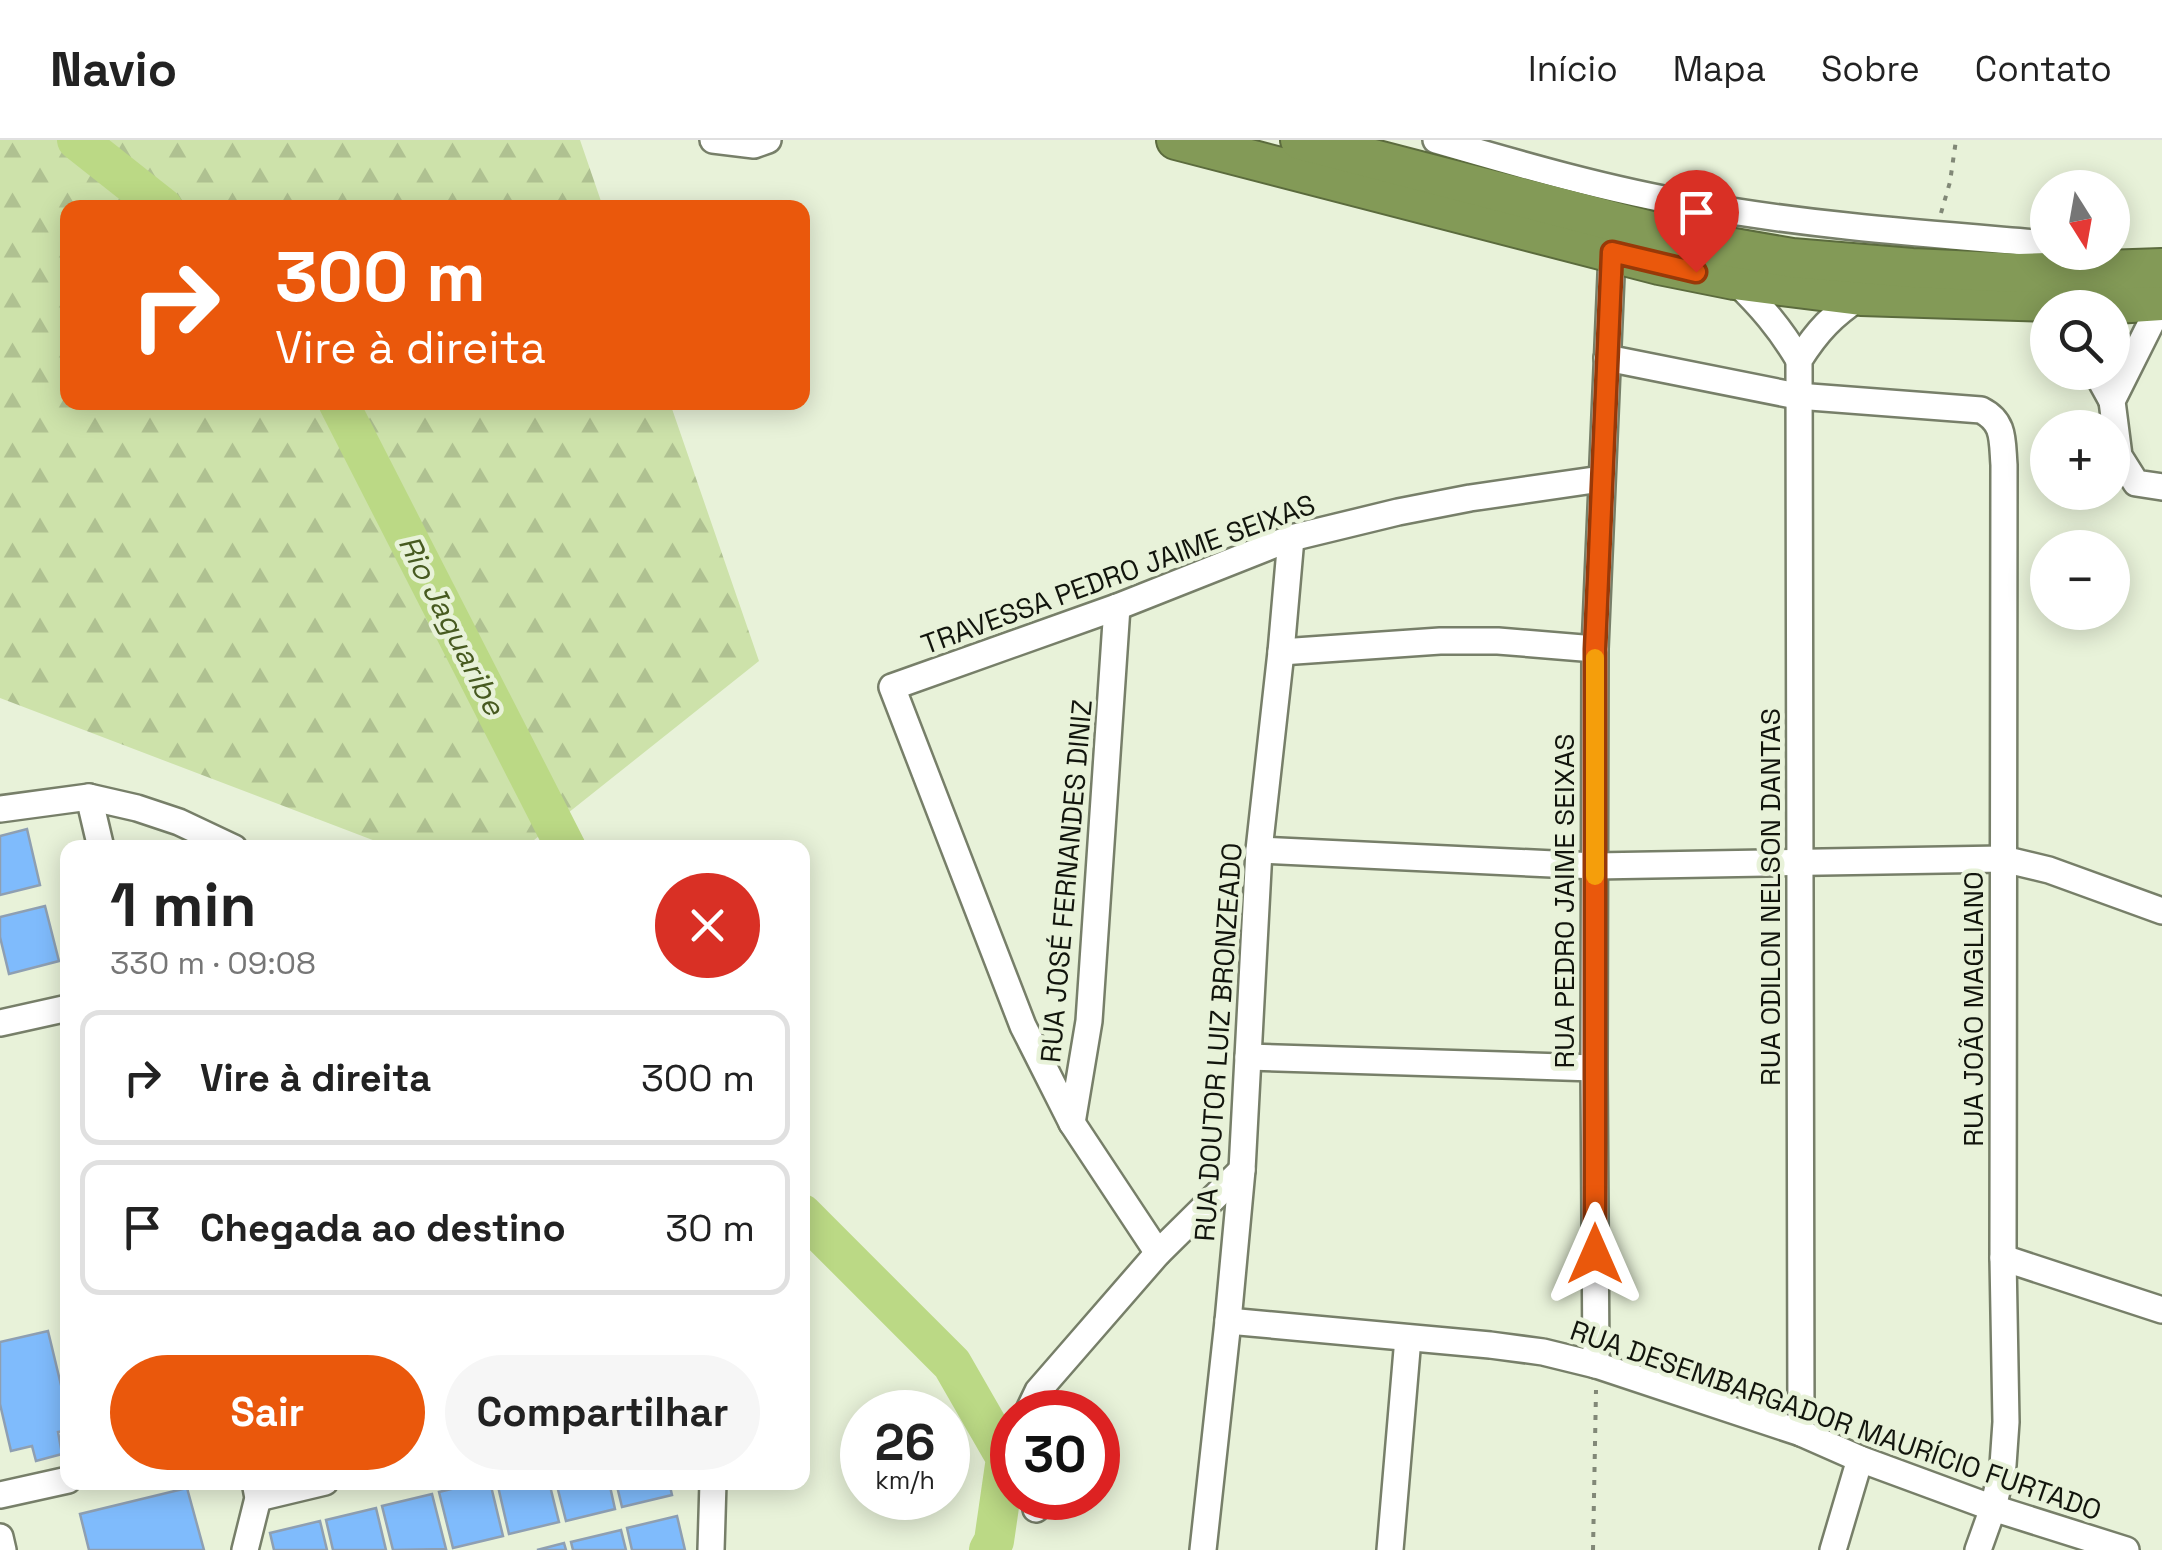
<!DOCTYPE html>
<html lang="pt">
<meta charset="utf-8">
<style>
:root{--surface:#fff;--page:#f6f6f6;--text:#222;--muted:#767676;--line:#e0e0e0;--accent:#ea580c}
body{margin:0;font-family:"Space Grotesk",sans-serif;background:var(--page);color:var(--text);height:100vh;display:flex;flex-direction:column;font-size:38px;white-space:nowrap}
*{box-sizing:border-box;margin:0}
p{font-size:32px;color:var(--muted)}
.icon{flex:none;width:55px;height:55px;fill:none;stroke:currentColor;stroke-width:2;stroke-linecap:round;stroke-linejoin:round}
.map{position:relative;flex:1;overflow:hidden}
.drawer{position:absolute;left:60px;top:700px;width:750px;height:650px;display:flex;flex-direction:column;background:var(--surface);border-radius:20px;box-shadow:0 5px 25px #0003}
.drawer>*{flex:none}
.banner{position:absolute;left:60px;top:60px;width:750px;height:210px;border-radius:20px;box-shadow:0 5px 25px #0003;background:#ea580c;color:#fff;overflow:hidden}
.needle{width:65px;rotate:169deg}
.fabs{position:absolute;left:2030px;top:30px;display:grid;gap:20px}
.fabs a{display:grid;place-items:center;width:100px;height:100px;border-radius:50%;background:var(--surface);box-shadow:0 5px 25px #0003;font-size:50px}
.speed{position:absolute;left:840px;top:1250px;display:flex;gap:20px;font-size:50px;font-weight:700;text-align:center}
.speed>*{display:grid;place-content:center;width:130px;height:130px;border-radius:50%;background:var(--surface);box-shadow:0 5px 25px #0003;line-height:1}
.speed small{font-size:25px;font-weight:400}
.speed .limit{border:15px solid #d22;background:#fff;color:#111}
.pin{position:absolute;display:grid;place-items:center;width:85px;height:85px;color:#fff;margin:-102px -42px;border-radius:50% 50% 50% 0;rotate:-45deg;box-shadow:0 0 10px #0007}
.pin .icon{rotate:45deg}
.me{position:absolute;width:110px;margin:-55px;rotate:0deg;stroke-linejoin:round;filter:drop-shadow(0 0 8px #0008)}
.turn{display:flex;align-items:center;gap:35px;height:210px;padding:0 50px;font-size:45px}
.turn .icon{width:130px;height:130px;stroke-width:2.5}
.turn b{display:block;font-size:70px;line-height:85px}
.round{display:grid;place-items:center;flex:none;width:105px;height:105px;border-radius:52px;background:var(--page)}
.summary{display:flex;align-items:center;justify-content:space-between;height:170px;padding:0 50px}
h1{font-size:60px;font-weight:700;line-height:75px}
.primary-button{display:flex;gap:20px;margin-top:auto;padding:20px 50px}
.primary-button a{flex:1;height:115px;border-radius:60px;background:var(--accent);color:#fff;font-size:40px;font-weight:700;line-height:115px;text-align:center}
.primary-button a+a{background:var(--page);color:var(--text)}
ul{padding:0;list-style:none}
li{display:flex;align-items:center;gap:30px;height:135px;margin:0 20px 15px;padding:0 30px;border:5px solid var(--line);border-radius:20px}
li div{flex:1}
li b{display:block;font-size:38px}
li em{font-style:normal}
header{display:flex;align-items:center;gap:60px;box-sizing:border-box;height:140px;padding:0 50px;background:var(--surface);border-bottom:2px solid var(--line)}
header strong{font-size:48px}
nav{display:flex;gap:55px;margin-inline-start:auto;font-size:35px}
.map>svg:first-child{display:block}
.forest{fill:url(#forest-firs)}
.lines{fill:none;stroke-linecap:round;stroke-linejoin:round}
.river{stroke:#bbd985;stroke-width:40}
.building{fill:#7fbbfc;stroke:#8e9fb2;stroke-width:2.5}
.minor-casing{stroke:#777f69;stroke-width:30}
.highway-casing{stroke:#5b6b3d;stroke-width:42}
.path{stroke:#818877;stroke-width:4;stroke-dasharray:5 8;stroke-linecap:butt}
.minor{stroke:#fff;stroke-width:25}
.highway{stroke:#839a57;stroke-width:38}
.route-casing{stroke:#983908;stroke-width:25}
.route{stroke:#ea580c;stroke-width:18}
.slow{stroke:#f59e0b;stroke-width:18}
.labels{text-anchor:middle;dominant-baseline:central;stroke-width:9;stroke-linejoin:round;paint-order:stroke}
.street-label{font-size:28px;fill:#12150d;stroke:#e8f2d9}
.water-label{font-size:30px;font-style:italic;fill:#475a20;stroke:#e8f2d9}
</style>
<header>
<strong>Navio</strong>
<nav><a>Início</a><a>Mapa</a><a>Sobre</a><a>Contato</a></nav>
</header>
<div class="map">
<svg width="2162" height="1410" viewBox="0 0 2162 1410">
<defs>
<pattern id="forest-firs" width="22" height="20" patternUnits="userSpaceOnUse" patternTransform="scale(2.5)"><rect width="22" height="20" fill="#cde2aa"/><path d="M5 1l3.5 6h-7zM16 11l3.5 6h-7z" fill="#afc191"/></pattern>
</defs>
<rect width="100%" height="100%" fill="#e8f2d9"/>
<polygon class="forest" points="0,0 580,0 603,67 68,68 68,262 670,263 759,521 524,708 391,707 0,558"/>
<g class="lines">
<g class="river">
<polyline points="77,0 163,68"/>
<polyline points="338,262 566,708"/>
<polyline points="802,1074 952,1224 1006,1318 994,1401 989,1410"/>
</g>
</g>
<g class="building">
<polygon points="27,689 40,745 0,755 0,696"/>
<polygon points="45,766 59,821 9,834 0,797 0,777"/>
<polygon points="48,1191 61,1245 68,1243 68,1290 58,1292 62,1314 36,1321 32,1306 11,1311 0,1264 0,1202"/>
<polygon points="480,1342 490,1342 503,1396 453,1408 439,1352"/>
<polygon points="497,1342 549,1342 559,1382 509,1394"/>
<polygon points="556,1342 609,1342 615,1369 566,1381"/>
<polygon points="616,1342 669,1342 672,1355 622,1367"/>
<polygon points="187,1348 204,1410 89,1410 80,1374"/>
<polygon points="432,1354 446,1409 393,1410 382,1366"/>
<polygon points="376,1368 386,1410 333,1410 326,1380"/>
<polygon points="677,1376 685,1410 632,1410 627,1388"/>
<polygon points="320,1381 327,1410 274,1410 270,1393"/>
<polygon points="621,1390 626,1410 573,1410 571,1402"/>
<polygon points="564,1403 566,1410 537,1410"/>
</g>
<g class="lines">
<defs>
<g id="minor">
<polyline points="713,0 754,5 768,0"/>
<path d="M1436,0C1522,25 1608,50 1696,65C1813,86 1930,94 2048,104"/>
<path d="M1734,140C1761,166 1780,188 1799,220"/>
<polyline points="2162,161 2112,261 2119,316 2136,343 2162,347"/>
<path d="M1607,218L1797,256L1981,270C2005,282 2002,300 2004,325L2003,1118L2006,1282L2003,1325L1993,1368L1978,1410"/>
<polyline points="2096,232 2112,261"/>
<polyline points="1281,512 1440,501 1498,501 1595,509"/>
<polyline points="89,657 101,708"/>
<polyline points="0,669 89,657 137,668 179,682 234,708"/>
<polyline points="1259,710 1595,726 2003,719 2049,730 2162,771"/>
<polyline points="0,883 68,868"/>
<polyline points="1248,917 1594,928"/>
<polyline points="1072,983 1089,881 1117,467"/>
<polyline points="1158,1113 1072,983 1023,886 892,547 1117,467 1291,398 1398,372 1470,358 1601,339"/>
<polyline points="2003,1118 2162,1170"/>
<polyline points="1228,1181 1490,1205 1543,1212 1596,1225 1801,1293 1860,1319 1993,1368 2126,1410"/>
<polyline points="1596,1225 1594,928 1595,509 1612,112"/>
<polyline points="1028,1272 1038,1251 1158,1113 1242,1030"/>
<path d="M1801,1293L1799,220C1818,190 1832,176 1861,156"/>
<polyline points="0,1355 68,1340"/>
<polyline points="258,1358 325,1342"/>
<polyline points="1034,1358 1036,1369"/>
<polyline points="0,1397 3,1410"/>
<polyline points="245,1410 258,1358 255,1342"/>
<polyline points="711,1410 713,1342"/>
<polyline points="1203,1410 1228,1181 1242,1030 1259,710 1281,512 1291,398"/>
<polyline points="1390,1410 1408,1198"/>
<polyline points="1833,1410 1860,1319"/>
</g>
<g id="highway">
<polyline points="1176,0 1659,125 1734,140 1861,156 2116,164 2162,161"/>
<polyline points="1300,0 1682,99 1792,118 1912,128 2019,133 2162,128"/>
</g>
</defs>
<use href="#minor" class="minor-casing"/>
<use href="#highway" class="highway-casing"/>
<g class="path">
<polyline points="1941,73 1950,42 1956,0"/>
<polyline points="1593,1410 1596,1250"/>
</g>
<use href="#minor" class="minor"/>
<use href="#highway" class="highway"/>
</g>
<g class="lines">
<defs>
<polyline id="route" points="1595,1114 1595,509 1612,112 1696,132"/>
</defs>
<use href="#route" class="route-casing"/>
<use href="#route" class="route"/>
<polyline class="slow" points="1595,736 1595,518"/>
</g>
<g class="labels">
<g class="street-label">
<text transform="translate(1118 434) rotate(-20)">TRAVESSA PEDRO JAIME SEIXAS</text>
<text transform="translate(1066 741) rotate(-85)">RUA JOSÉ FERNANDES DINIZ</text>
<text transform="translate(1770 757) rotate(-90)">RUA ODILON NELSON DANTAS</text>
<text transform="translate(1564 761) rotate(-90)">RUA PEDRO JAIME SEIXAS</text>
<text transform="translate(1973 869) rotate(-90)">RUA JOÃO MAGLIANO</text>
<text transform="translate(1218 902) rotate(-86)">RUA DOUTOR LUIZ BRONZEADO</text>
<text transform="translate(1836 1280) rotate(19)">RUA DESEMBARGADOR MAURÍCIO FURTADO</text>
</g>
<g class="water-label">
<text transform="translate(452 485) rotate(63)">Rio Jaguaribe</text>
</g>
</g>
</svg>
<div class="fabs">
<a><svg class="needle" viewBox="-14 -14 28 28"><path d="M0-13l5 13h-10z" fill="#e53935"/><path d="M0 13l5-13h-10z" fill="#767676"/></svg></a>
<a><svg class="icon" aria-label="search" viewBox="0 0 24 24"><circle cx="10" cy="10" r="6"/><path d="M15 15l6 6"/></svg></a>
<a>+</a>
<a>−</a>
</div>
<div class="speed"><div>26<small>km/h</small></div><div class="limit">30</div></div>
<div class="pin" style="left:1696px;top:132px;background:#d93025"><svg class="icon" aria-label="arrive" viewBox="0 0 24 24"><path d="M6 21V4h12l-3 4 3 4H6"/></svg></div>
<svg class="me" style="left:1595px;top:1114px" viewBox="-20 -20 40 40"><path d="M0-17L14 15 0 8-14 15z" fill="#ea580c" stroke="#fff" stroke-width="4"/></svg>
<div class="banner">
<div class="turn"><svg class="icon" aria-label="right" viewBox="0 0 24 24"><path d="M7 20v-9h11M14 6l5 5-5 5"/></svg><div><b>300 m</b>Vire à direita</div></div>
</div>
<section class="drawer">
<div class="summary"><div><h1>1 min</h1><p>330 m · 09:08</p></div><a class="round" style="background:#d93025;color:#fff"><svg class="icon" aria-label="close" viewBox="0 0 24 24"><path d="M6 6l12 12M18 6L6 18"/></svg></a></div>
<ul>
<li><svg class="icon" aria-label="right" viewBox="0 0 24 24"><path d="M7 20v-9h11M14 6l5 5-5 5"/></svg><div><b>Vire à direita</b></div><em>300 m</em></li>
<li><svg class="icon" aria-label="arrive" viewBox="0 0 24 24"><path d="M6 21V4h12l-3 4 3 4H6"/></svg><div><b>Chegada ao destino</b></div><em>30 m</em></li>
</ul>
<div class="primary-button"><a>Sair</a><a>Compartilhar</a></div>
</section>
</div>
